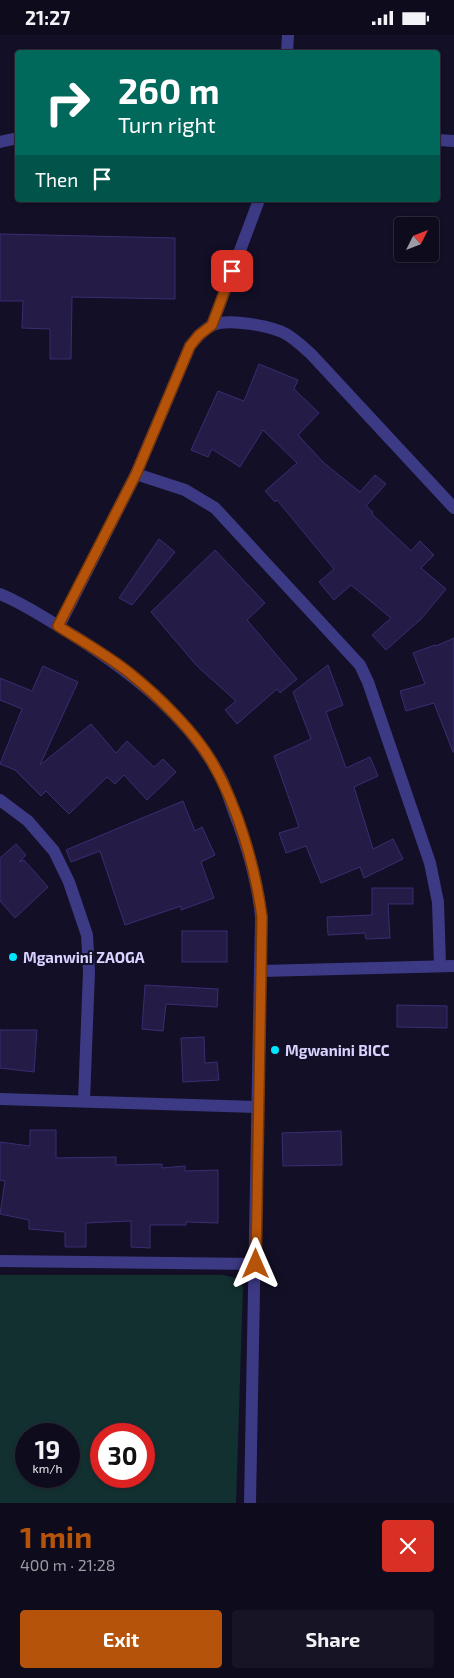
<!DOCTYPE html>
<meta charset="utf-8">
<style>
:root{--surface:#0e0b1c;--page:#171425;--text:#f1f3f6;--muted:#9b9ba3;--line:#2e2b3b;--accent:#b45309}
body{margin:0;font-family:"Exo 2",sans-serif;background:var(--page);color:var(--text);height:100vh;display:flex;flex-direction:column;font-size:19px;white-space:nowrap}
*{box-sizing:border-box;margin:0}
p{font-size:16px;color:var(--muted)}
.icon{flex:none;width:28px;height:28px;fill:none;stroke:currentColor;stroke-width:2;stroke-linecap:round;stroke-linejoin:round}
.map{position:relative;height:1468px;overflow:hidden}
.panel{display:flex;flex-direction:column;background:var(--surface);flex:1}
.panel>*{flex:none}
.top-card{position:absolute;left:15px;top:15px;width:425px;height:152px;border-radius:5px;box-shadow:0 1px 4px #0004,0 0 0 1px var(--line);background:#00695c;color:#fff;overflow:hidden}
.needle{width:32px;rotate:48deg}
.buttons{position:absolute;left:394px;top:182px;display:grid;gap:10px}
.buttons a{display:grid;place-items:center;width:45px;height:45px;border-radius:5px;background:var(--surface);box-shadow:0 1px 4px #0004,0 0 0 1px var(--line);font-size:25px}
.speed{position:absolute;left:15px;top:1388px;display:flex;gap:10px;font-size:25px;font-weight:700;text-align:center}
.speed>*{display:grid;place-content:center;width:65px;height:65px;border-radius:50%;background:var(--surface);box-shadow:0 1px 4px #0004,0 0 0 1px var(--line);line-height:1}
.speed small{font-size:12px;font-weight:400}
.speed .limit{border:8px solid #d22;background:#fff;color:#111}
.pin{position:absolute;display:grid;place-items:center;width:42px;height:42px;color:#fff;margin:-21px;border-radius:10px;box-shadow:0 2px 8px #0006}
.me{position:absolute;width:55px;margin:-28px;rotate:0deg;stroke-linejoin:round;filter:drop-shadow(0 0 4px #0008)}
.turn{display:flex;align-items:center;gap:18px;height:105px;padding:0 20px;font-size:22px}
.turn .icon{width:65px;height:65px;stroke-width:2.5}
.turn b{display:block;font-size:35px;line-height:42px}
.then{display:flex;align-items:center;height:48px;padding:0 20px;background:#0003;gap:10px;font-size:19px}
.round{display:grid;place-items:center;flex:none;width:52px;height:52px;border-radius:5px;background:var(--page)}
.overview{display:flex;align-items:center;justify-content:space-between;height:85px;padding:0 20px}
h1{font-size:30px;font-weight:700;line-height:38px;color:var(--accent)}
.primary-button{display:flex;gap:10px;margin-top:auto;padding:10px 20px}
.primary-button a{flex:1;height:58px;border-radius:5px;background:var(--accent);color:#fff;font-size:20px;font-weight:700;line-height:58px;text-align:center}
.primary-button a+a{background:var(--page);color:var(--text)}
.status{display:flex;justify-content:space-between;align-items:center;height:35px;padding:0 25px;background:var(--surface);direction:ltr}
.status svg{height:14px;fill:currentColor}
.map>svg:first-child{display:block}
.green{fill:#12302f;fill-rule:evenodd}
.building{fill:#241b47;stroke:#3b2d73}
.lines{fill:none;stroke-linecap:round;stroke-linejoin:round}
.minor{stroke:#3d3a85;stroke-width:12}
.route-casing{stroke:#753606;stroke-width:12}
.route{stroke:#b45309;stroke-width:9}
.poi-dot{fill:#00e5ff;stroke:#130f26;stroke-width:2}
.labels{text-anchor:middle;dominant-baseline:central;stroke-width:4;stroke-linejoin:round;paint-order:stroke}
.poi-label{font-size:15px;font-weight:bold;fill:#d9d4ff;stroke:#130f26;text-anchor:start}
</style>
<div class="status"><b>21:27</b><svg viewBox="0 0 49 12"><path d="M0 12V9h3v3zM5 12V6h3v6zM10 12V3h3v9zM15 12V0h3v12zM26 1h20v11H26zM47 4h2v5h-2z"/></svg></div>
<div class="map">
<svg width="454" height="1468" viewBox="0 0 454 1468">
<rect width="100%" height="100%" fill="#130f26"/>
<path class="green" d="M0,1240H223L236,1243L243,1252L236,1468H0ZM26,1399H69V1441H26ZM101,1399H144V1441H101Z"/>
<g class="building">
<polygon points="0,199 175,203 175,264 72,262 71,324 50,324 50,294 22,293 23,266 0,266"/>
<polygon points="259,329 298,345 294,354 319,378 298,400 324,428 360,457 375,440 386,449 366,471 373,477 372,479 411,516 420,506 434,520 421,533 446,554 421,584 386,615 372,600 391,583 351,550 334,565 319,547 334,534 277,465 275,467 265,456 297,428 263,395 240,432 212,414 208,422 191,415 218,356 244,366"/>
<polygon points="159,504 175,517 132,570 119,563"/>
<polygon points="215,515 265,568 247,585 297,644 280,658 277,654 237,689 225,675 236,666 197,631 151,577"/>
<polygon points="454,603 454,717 453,717 434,668 406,676 400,656 425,649 413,618 435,610 436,611"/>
<polygon points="328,630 343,670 326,677 346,733 370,722 378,741 354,752 373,814 393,804 403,824 364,843 360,832 321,848 306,811 286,818 279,798 299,792 274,721 311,704 293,657"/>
<polygon points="43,631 78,647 40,730 91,689 116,718 127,706 154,732 163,724 176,737 147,765 124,740 115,749 107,742 69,779 46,756 41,761 15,735 0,729 22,674 0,665 0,643 32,656"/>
<polygon points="183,766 195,796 202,792 215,820 201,827 214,863 181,875 181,871 125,890 100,816 71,827 66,815"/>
<polygon points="16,809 26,820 19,827 24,825 48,852 15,883 0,866 0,823"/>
<polygon points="372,853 413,853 413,869 388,869 390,903 366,904 365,898 328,900 327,882 372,880"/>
<rect x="182" y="896" width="45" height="31"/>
<polygon points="145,950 218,954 217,972 166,969 163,996 142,994"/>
<polygon points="397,970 447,971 447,993 397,992"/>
<polygon points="0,995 37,995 34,1037 0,1033"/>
<polygon points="204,1002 205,1028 217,1027 219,1045 183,1047 181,1003"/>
<polygon points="30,1095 56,1095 56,1123 116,1122 116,1130 162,1129 162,1133 185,1131 185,1136 218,1135 218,1188 186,1187 186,1190 150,1190 150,1213 131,1212 131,1186 86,1188 86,1212 65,1212 65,1197 29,1194 29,1185 0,1179 5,1146 0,1145 0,1107 30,1111"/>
<polygon points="341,1096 342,1130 283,1131 282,1098"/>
</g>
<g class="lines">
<g class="minor">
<polyline points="287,18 288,0"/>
<polyline points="438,105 454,106"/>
<polyline points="0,107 18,103"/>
<polyline points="212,290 259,165"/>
<polyline points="136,439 185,455 215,473 360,630 368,647 430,828 438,867 440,931"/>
<path d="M0,559C27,570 51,587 76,602C133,639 193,685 223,747C229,761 233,776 239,790C250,821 258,850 261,882L250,1468"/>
<path d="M59,591L136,439L190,311C196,303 204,294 213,290C229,283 271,291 286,299C295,304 303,312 311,319L454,473"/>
<polyline points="0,765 28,786 54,816 69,847 87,900 89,936 84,1066"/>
<polyline points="261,936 454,931"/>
<polyline points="0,1064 257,1072"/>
<polyline points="0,1226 256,1229"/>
</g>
</g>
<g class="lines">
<defs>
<path id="route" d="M232,236L212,290L199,300L190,311L136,439L58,591C83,607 109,621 132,640C159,662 194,696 212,727C238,772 255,831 262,882L256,1229"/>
</defs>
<use href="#route" class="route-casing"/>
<use href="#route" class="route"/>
</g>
<g class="poi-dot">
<circle cx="13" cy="922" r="5"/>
<circle cx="275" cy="1015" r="5"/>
</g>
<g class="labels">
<g class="poi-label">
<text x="23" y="922">Mganwini ZAOGA</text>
<text x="285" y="1015">Mgwanini BICC</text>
</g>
</g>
</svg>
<div class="buttons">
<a><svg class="needle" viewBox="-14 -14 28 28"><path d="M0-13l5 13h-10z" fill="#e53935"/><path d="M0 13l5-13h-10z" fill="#9b9ba3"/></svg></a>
</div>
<div class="speed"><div>19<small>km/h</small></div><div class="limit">30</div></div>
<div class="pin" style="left:232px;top:236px;background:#d93025"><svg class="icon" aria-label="arrive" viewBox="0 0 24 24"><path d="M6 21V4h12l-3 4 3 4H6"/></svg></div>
<svg class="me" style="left:256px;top:1229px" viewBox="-20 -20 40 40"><path d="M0-17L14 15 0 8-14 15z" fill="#b45309" stroke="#fff" stroke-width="4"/></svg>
<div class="top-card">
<div class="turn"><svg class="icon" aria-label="right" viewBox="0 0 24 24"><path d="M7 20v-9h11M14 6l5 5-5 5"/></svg><div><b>260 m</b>Turn right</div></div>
<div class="then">Then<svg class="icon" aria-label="arrive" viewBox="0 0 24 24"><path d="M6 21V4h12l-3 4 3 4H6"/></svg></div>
</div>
</div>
<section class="panel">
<div class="overview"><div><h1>1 min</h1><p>400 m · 21:28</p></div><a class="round" style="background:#d93025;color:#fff"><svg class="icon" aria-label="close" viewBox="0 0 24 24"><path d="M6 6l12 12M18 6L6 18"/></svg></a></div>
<div class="primary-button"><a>Exit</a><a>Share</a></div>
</section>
